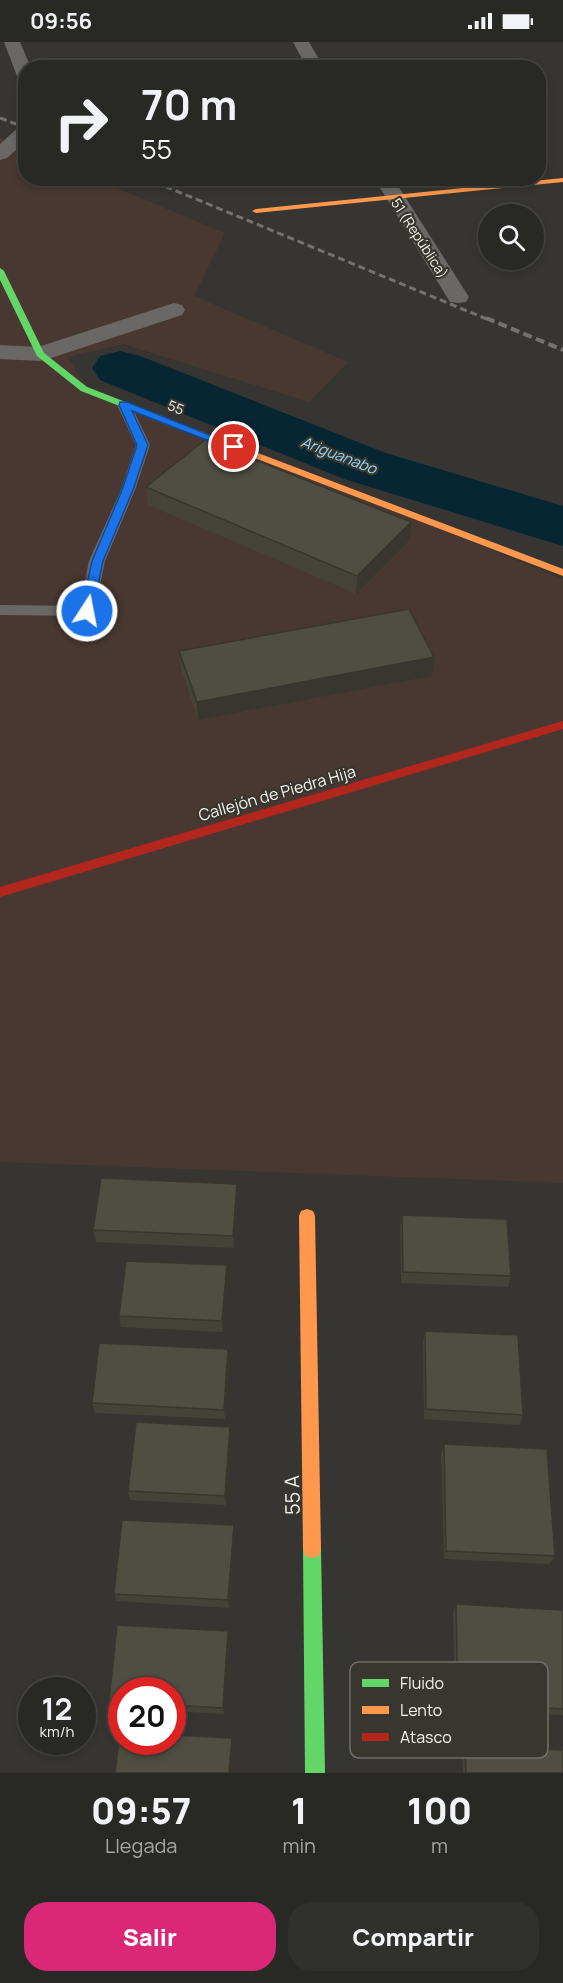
<!DOCTYPE html>
<html lang="es">
<meta charset="utf-8">
<style>
:root{--surface:#282825;--page:#30302d;--text:#f1f3f6;--muted:#a5a6a7;--line:#444442;--accent:#db2777}
body{margin:0;font-family:Manrope,sans-serif;background:var(--page);color:var(--text);height:100vh;display:flex;flex-direction:column;font-size:22px;white-space:nowrap}
*{box-sizing:border-box;margin:0}
p{font-size:20px;color:var(--muted)}
.icon{flex:none;width:33px;height:33px;fill:none;stroke:currentColor;stroke-width:2;stroke-linecap:round;stroke-linejoin:round}
.map{position:relative;height:1731px;overflow:hidden}
.panel{display:flex;flex-direction:column;background:var(--surface);flex:1}
.panel>*{flex:none}
.hud{position:absolute;left:18px;top:18px;width:528px;height:126px;border-radius:24px;box-shadow:0 3px 9px #0003,0 0 0 2px var(--line);background:#282825;color:var(--text);overflow:hidden}
.buttons{position:absolute;left:478px;top:162px;display:grid;gap:12px}
.buttons a{display:grid;place-items:center;width:66px;height:66px;border-radius:50%;background:var(--surface);box-shadow:0 3px 9px #0003,0 0 0 2px var(--line);font-size:30px}
.speed{position:absolute;left:18px;top:1635px;display:flex;gap:12px;font-size:30px;font-weight:700;text-align:center}
.speed>*{display:grid;place-content:center;width:78px;height:78px;border-radius:50%;background:var(--surface);box-shadow:0 3px 9px #0003,0 0 0 2px var(--line);line-height:1}
.speed small{font-size:15px;font-weight:400}
.speed .limit{border:9px solid #d22;background:#fff;color:#111}
.pin{position:absolute;display:grid;place-items:center;width:51px;height:51px;color:#fff;margin:-26px;border:3px solid #fff;border-radius:50%;box-shadow:0 2px 6px #0007}
.me{position:absolute;width:66px;margin:-33px;rotate:11deg;stroke-linejoin:round;filter:drop-shadow(0 0 4px #0008)}
.turn{display:flex;align-items:center;gap:21px;height:126px;padding:0 24px;font-size:27px}
.turn .icon{width:78px;height:78px;stroke-width:2.5}
.turn b{display:block;font-size:42px;line-height:51px}
.eta{display:flex;justify-content:space-evenly;align-items:center;height:102px;text-align:center}
.eta b{font-size:36px;font-weight:800;line-height:42px}
.action{display:flex;gap:12px;margin-top:auto;padding:12px 24px}
.action a{flex:1;height:69px;border-radius:24px;background:var(--accent);color:#fff;font-size:24px;font-weight:800;line-height:69px;text-align:center}
.action a+a{background:var(--page);color:var(--text)}
.status{display:flex;justify-content:space-between;align-items:center;height:42px;padding:0 30px;background:var(--surface);direction:ltr}
.status svg{height:16px;fill:currentColor}
.map>svg:first-child{display:block}
.industrial{fill:#493832}
.lines{fill:none;stroke-linecap:round;stroke-linejoin:round}
.river{fill:#062633;fill-rule:evenodd}
.lane{fill:#696867;fill-rule:evenodd}
.street{fill:#696867;fill-rule:evenodd}
.fast{fill:#63d668;fill-rule:evenodd}
.slow{fill:#ff974d;fill-rule:evenodd}
.jam{fill:#b3261e;fill-rule:evenodd}
.rail-far1{stroke:#737270;stroke-width:3;stroke-dasharray:7 4;stroke-linecap:butt}
.rail{stroke:#737270;stroke-width:4;stroke-dasharray:9 4.5;stroke-linecap:butt}
.wall{fill:#454239}
.shaded-wall{fill:#38362e}
.building{fill:#504d42;stroke:#38362e;stroke-width:1.5}
.route{fill:#1a73e8;stroke:#114b97;stroke-width:1.5}
.labels{text-anchor:middle;dominant-baseline:central;stroke-width:4.5;stroke-linejoin:round;paint-order:stroke}
.far-street-label{font-size:14px;fill:#f5f3ef;stroke:#38362f}
.far-water-label{font-size:15px;font-style:italic;fill:#8dd8fc;stroke:#38362f}
.street-label{font-size:16px;fill:#f5f3ef;stroke:#38362f}
.near-street-label{font-size:20px;fill:#f5f3ef;stroke:#38362f}
.key{fill:#38362f;stroke:#716f69;stroke-width:1.5}
.key-label{font-size:16px;fill:#f5f3ef}
</style>
<div class="status"><b>09:56</b><svg viewBox="0 0 49 12"><path d="M0 12V9h3v3zM5 12V6h3v6zM10 12V3h3v9zM15 12V0h3v12zM26 1h20v11H26zM47 4h2v5h-2z"/></svg></div>
<div class="map">
<svg width="563" height="1731" viewBox="0 0 563 1731">
<rect width="100%" height="100%" fill="#363531"/>
<polygon class="industrial" points="0,96 25,107 26,136 95,137 225,191 194,254 348,320 309,360 123,302 68,315 87,344 563,537 563,1141 0,1120"/>
<g class="lines">
<polygon class="river" points="120,309 140,314 386,411 563,464 563,504 344,437 100,338 92,326 100,314"/>
<polygon class="lane" points="124,359 131,363 150,403 135,448 105,519 95,569 93,573 87,574 0,573 0,563 80,564 89,519 121,448 136,403 117,363"/>
<g class="street">
<polygon points="4,0 20,0 31,26 26,26 26,39 17,34"/>
<polygon points="293,0 309,0 324,26 307,26"/>
<polygon points="26,84 26,99 7,116 0,118 0,102 19,85"/>
<polygon points="374,136 393,136 469,255 466,260 458,261 450,260"/>
<polygon points="174,261 182,263 185,268 182,273 48,317 40,319 0,317 0,303 38,305"/>
</g>
<g class="fast">
<polygon points="0,226 4,229 44,311 87,345 182,382 182,386 176,386 81,349 37,314 0,238"/>
<polygon points="312,1498 319,1500 321,1507 325,1731 305,1731 303,1507 305,1500"/>
</g>
<g class="slow">
<polygon points="563,136 563,140 256,171 252,169 256,167"/>
<polygon points="179,381 563,527 563,534 176,386 174,384"/>
<polygon points="307,1167 313,1169 315,1174 321,1507 319,1514 312,1516 305,1514 303,1507 299,1174 301,1169"/>
</g>
<polygon class="jam" points="563,679 563,687 0,855 0,845"/>
<g class="rail-far1">
<polyline points="0,76 26,86"/>
<polyline points="145,136 489,278"/>
</g>
<polyline class="rail" points="486,276 563,308"/>
</g>
<g class="wall">
<polygon points="146,445 411,480 410,498 356,552 148,463"/>
<polygon points="179,609 434,615 432,634 198,678 181,627"/>
<polygon points="237,1142 237,1154 234,1206 96,1200 93,1188"/>
<polygon points="402,1173 511,1234 508,1245 401,1241 400,1185"/>
<polygon points="228,1234 223,1290 121,1285 119,1274"/>
<polygon points="425,1289 523,1373 520,1383 424,1377 423,1299"/>
<polygon points="228,1307 229,1318 225,1377 95,1371 92,1361"/>
<polygon points="230,1385 231,1394 226,1463 130,1458 128,1449"/>
<polygon points="444,1402 555,1514 550,1522 444,1517 441,1412"/>
<polygon points="234,1483 234,1492 229,1566 117,1559 114,1552"/>
<polygon points="456,1562 563,1568 563,1673 455,1667 453,1570"/>
<polygon points="117,1583 228,1589 229,1596 224,1672 172,1669 172,1648 122,1648 122,1666 112,1666 109,1659"/>
<polygon points="465,1703 563,1731 463,1731 462,1708"/>
</g>
<g class="shaded-wall">
<polygon points="411,480 410,498 356,552 357,534"/>
<polygon points="434,615 432,634 198,678 197,660"/>
<polygon points="237,1142 237,1154 234,1206 233,1194"/>
<polygon points="227,1223 228,1234 223,1290 222,1279"/>
<polygon points="228,1307 229,1318 225,1377 224,1368"/>
<polygon points="230,1385 231,1394 226,1463 225,1454"/>
<polygon points="234,1483 234,1492 229,1566 228,1558"/>
<polygon points="228,1589 229,1596 224,1672 223,1666"/>
<polygon points="232,1696 232,1702 230,1731 229,1731"/>
</g>
<g class="building">
<polygon points="205,398 411,480 357,534 146,445"/>
<polygon points="409,567 434,615 197,660 179,609"/>
<polygon points="101,1136 237,1142 233,1194 93,1188"/>
<polygon points="402,1173 507,1177 511,1234 403,1230"/>
<polygon points="126,1219 227,1223 222,1279 119,1274"/>
<polygon points="425,1289 518,1293 523,1373 426,1367"/>
<polygon points="99,1301 228,1307 224,1368 92,1361"/>
<polygon points="136,1380 230,1385 225,1454 128,1449"/>
<polygon points="444,1402 547,1407 555,1514 446,1509"/>
<polygon points="122,1478 234,1483 228,1558 114,1552"/>
<polygon points="456,1562 563,1568 563,1667 458,1661"/>
<polygon points="117,1583 228,1589 223,1666 172,1663 172,1648 122,1648 122,1660 109,1659"/>
<polygon points="120,1691 122,1691 122,1700 172,1700 172,1693 232,1696 229,1731 115,1731"/>
<polygon points="465,1703 563,1708 563,1731 466,1731"/>
</g>
<polygon class="route" points="120,360 127,360 239,405 230,407 132,369 148,403 133,448 103,519 93,569 87,573 81,569 92,519 122,448 137,403 119,363"/>
<g class="labels">
<g class="far-street-label">
<text transform="translate(420 196) rotate(57)">51 (República)</text>
<text transform="translate(176 365) rotate(21)">55</text>
</g>
<g class="far-water-label">
<text transform="translate(339 413) rotate(21)">Ariguanabo</text>
</g>
<g class="street-label">
<text transform="translate(277 751) rotate(-16)">Callejón de Piedra Hija</text>
</g>
<g class="near-street-label">
<text transform="translate(292 1453) rotate(-91)">55 A</text>
</g>
</g>
<rect x="350" y="1620" width="198" height="96" rx="9" class="key"/>
<rect x="362" y="1637" width="27" height="8" fill="#63d668"/>
<rect x="362" y="1664" width="27" height="8" fill="#ff974d"/>
<rect x="362" y="1691" width="27" height="8" fill="#b3261e"/>
<g class="key-label">
<text x="400" y="1647">Fluido</text>
<text x="400" y="1674">Lento</text>
<text x="400" y="1701">Atasco</text>
</g>
</svg>
<div class="buttons">
<a><svg class="icon" aria-label="search" viewBox="0 0 24 24"><circle cx="10" cy="10" r="6"/><path d="M15 15l6 6"/></svg></a>
</div>
<div class="speed"><div>12<small>km/h</small></div><div class="limit">20</div></div>
<div class="pin" style="left:234px;top:405px;background:#d93025"><svg class="icon" aria-label="arrive" viewBox="0 0 24 24"><path d="M6 21V4h12l-3 4 3 4H6"/></svg></div>
<svg class="me" style="left:87px;top:569px" viewBox="-20 -20 40 40"><circle r="17" fill="#1a73e8" stroke="#fff" stroke-width="3"/><path d="M0-11L8 9 0 5-8 9z" fill="#fff"/></svg>
<div class="hud">
<div class="turn"><svg class="icon" aria-label="right" viewBox="0 0 24 24"><path d="M7 20v-9h11M14 6l5 5-5 5"/></svg><div><b>70 m</b>55</div></div>
</div>
</div>
<section class="panel">
<div class="eta">
<div><b>09:57</b><p>Llegada</p></div>
<div><b>1</b><p>min</p></div>
<div><b>100</b><p>m</p></div>
</div>
<div class="action"><a>Salir</a><a>Compartir</a></div>
</section>
